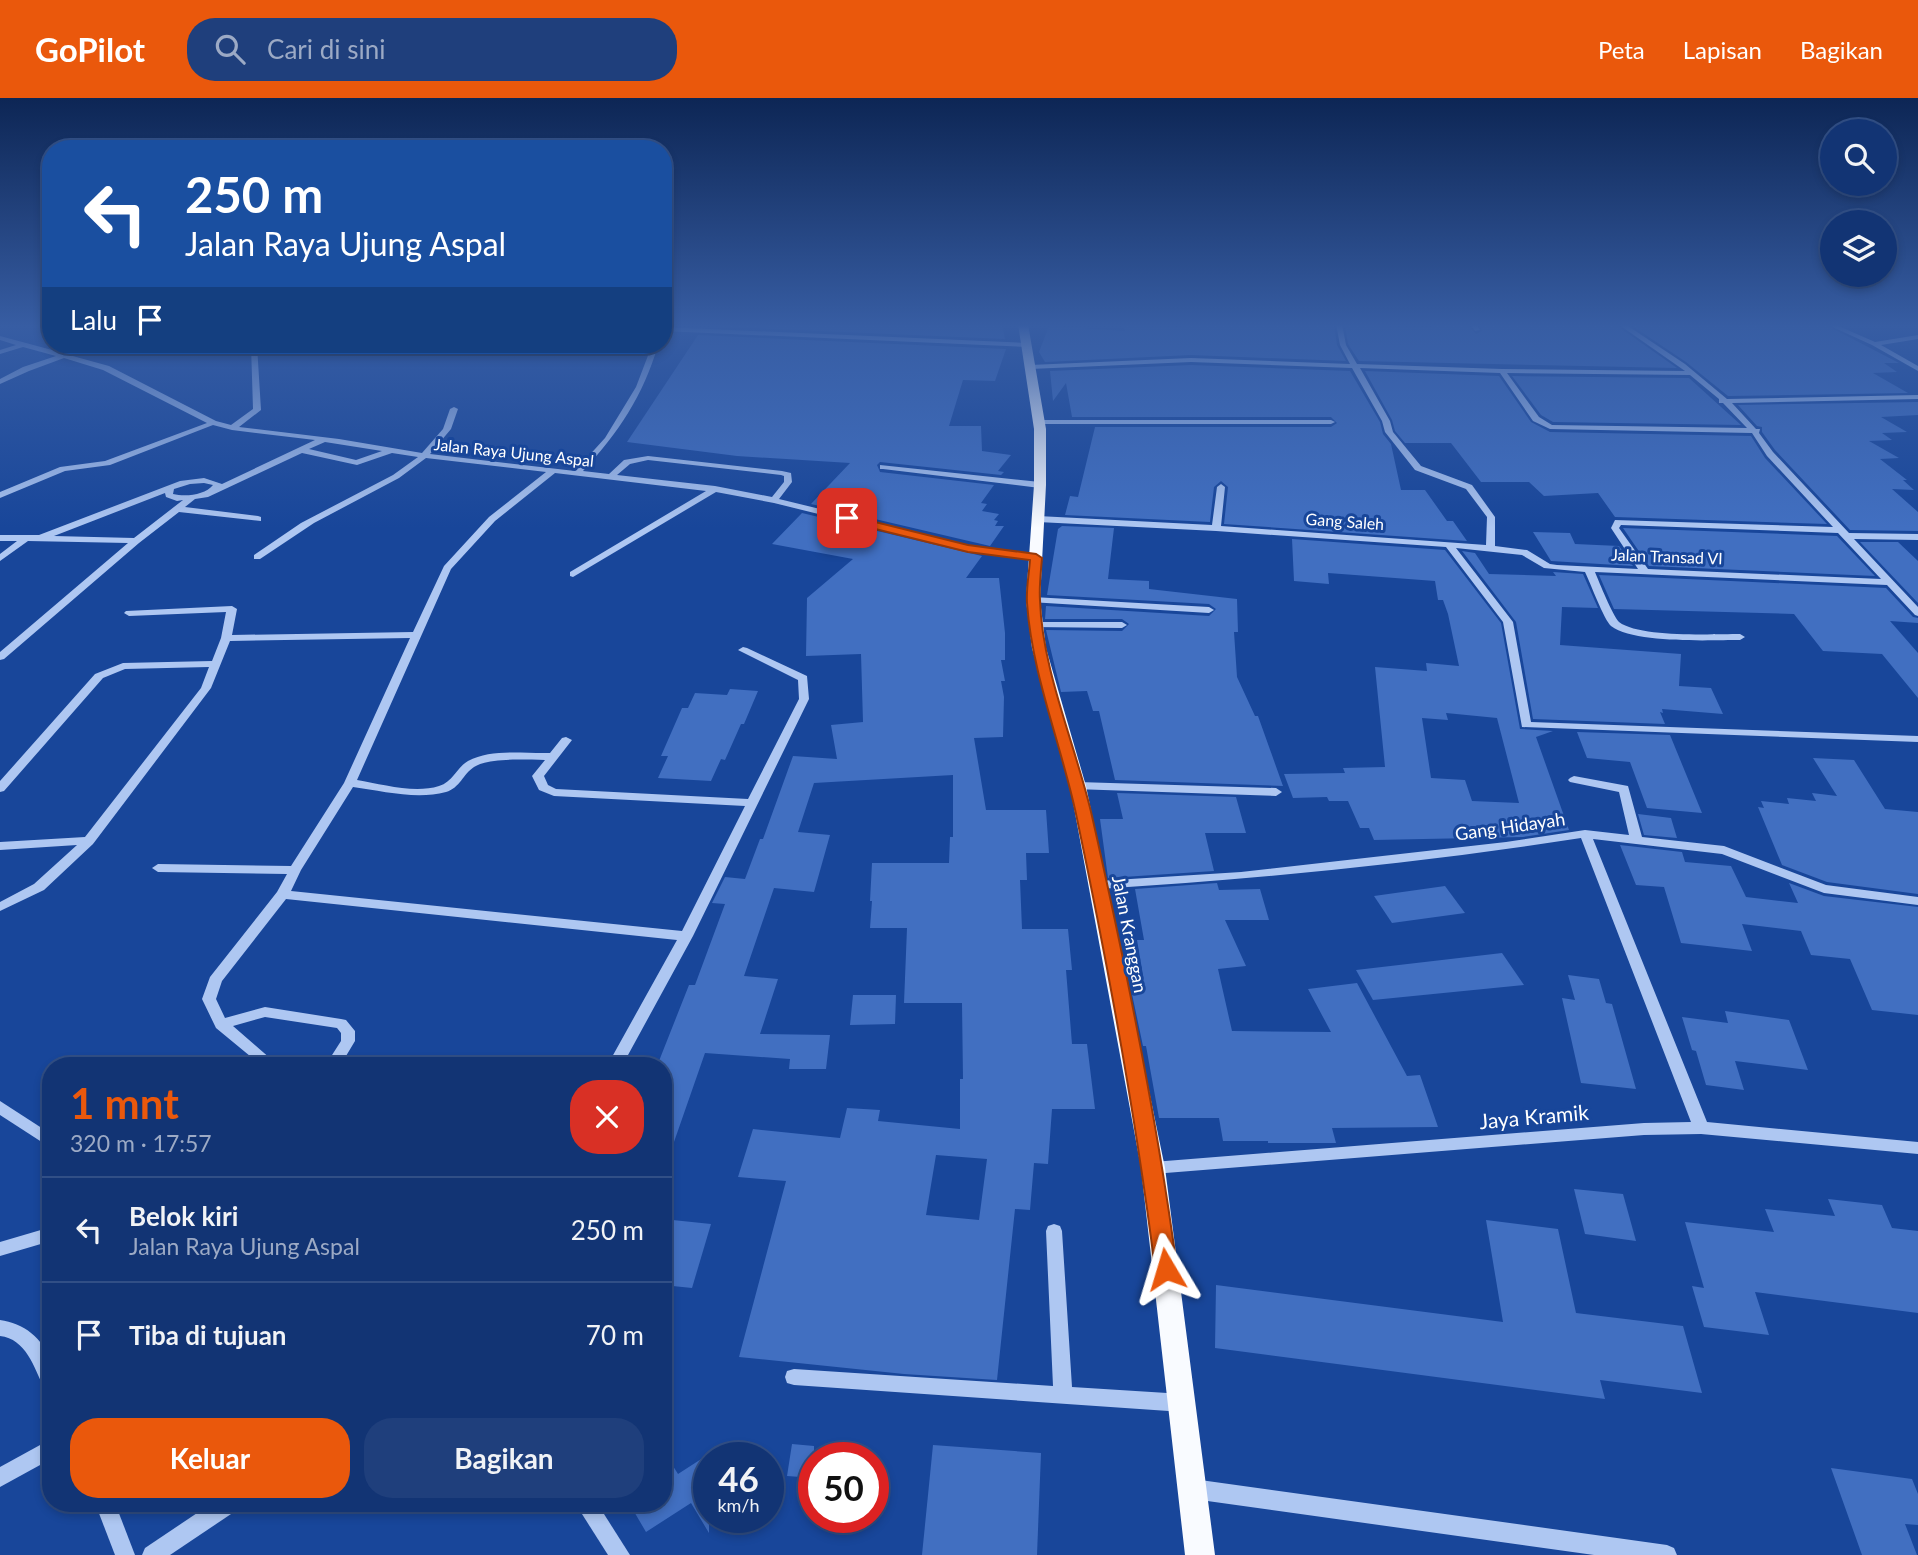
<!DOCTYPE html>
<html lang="id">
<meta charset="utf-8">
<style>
:root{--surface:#123474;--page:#1f3f7c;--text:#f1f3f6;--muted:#9caac5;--line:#314f86;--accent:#ea580c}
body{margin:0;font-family:Lato,sans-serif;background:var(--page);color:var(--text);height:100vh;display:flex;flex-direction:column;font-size:26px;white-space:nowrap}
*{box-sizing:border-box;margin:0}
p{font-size:23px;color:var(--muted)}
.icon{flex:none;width:38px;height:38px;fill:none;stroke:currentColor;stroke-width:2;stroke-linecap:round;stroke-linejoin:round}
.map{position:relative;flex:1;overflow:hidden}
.panel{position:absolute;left:42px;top:959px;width:630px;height:455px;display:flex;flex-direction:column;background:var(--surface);border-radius:28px;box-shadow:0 4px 10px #0003,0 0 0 2px var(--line)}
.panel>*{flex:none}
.banner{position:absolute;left:42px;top:42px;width:630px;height:214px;border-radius:28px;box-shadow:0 4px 10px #0003,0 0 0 2px var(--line);background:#1a4fa0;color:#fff;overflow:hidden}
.controls{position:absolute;left:1820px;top:21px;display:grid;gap:14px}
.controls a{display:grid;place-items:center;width:77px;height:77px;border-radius:50%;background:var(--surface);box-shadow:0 4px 10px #0003,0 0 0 2px var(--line);font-size:35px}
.speed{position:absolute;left:693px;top:1344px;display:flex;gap:14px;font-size:35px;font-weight:700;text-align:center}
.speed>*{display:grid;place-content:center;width:91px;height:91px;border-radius:50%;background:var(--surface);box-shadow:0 4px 10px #0003,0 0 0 2px var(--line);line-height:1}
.speed small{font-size:18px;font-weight:400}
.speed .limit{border:10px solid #d22;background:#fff;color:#111}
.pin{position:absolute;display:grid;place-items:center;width:60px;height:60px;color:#fff;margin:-30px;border-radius:14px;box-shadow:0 4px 10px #0006}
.me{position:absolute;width:77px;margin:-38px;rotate:353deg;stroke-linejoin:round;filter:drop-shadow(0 0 5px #0008)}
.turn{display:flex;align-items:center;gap:24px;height:147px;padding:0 28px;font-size:32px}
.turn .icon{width:91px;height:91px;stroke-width:2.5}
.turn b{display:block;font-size:49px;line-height:60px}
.then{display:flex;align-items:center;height:66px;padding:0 28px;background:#0003;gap:14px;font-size:26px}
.round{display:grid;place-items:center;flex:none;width:74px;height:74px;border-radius:28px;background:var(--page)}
.summary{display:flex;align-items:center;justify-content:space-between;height:119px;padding:0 28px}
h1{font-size:42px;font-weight:700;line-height:52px;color:var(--accent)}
.action{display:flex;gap:14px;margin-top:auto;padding:14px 28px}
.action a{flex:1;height:80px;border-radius:28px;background:var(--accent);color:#fff;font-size:28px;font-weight:700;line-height:80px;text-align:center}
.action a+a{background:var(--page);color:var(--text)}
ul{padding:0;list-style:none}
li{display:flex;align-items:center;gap:21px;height:105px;padding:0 28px;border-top:2px solid var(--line)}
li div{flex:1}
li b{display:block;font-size:26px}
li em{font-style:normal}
header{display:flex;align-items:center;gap:42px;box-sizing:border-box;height:98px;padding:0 35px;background:var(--accent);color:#fff}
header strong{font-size:33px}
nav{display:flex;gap:38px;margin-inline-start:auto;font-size:24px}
.search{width:490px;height:63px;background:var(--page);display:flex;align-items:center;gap:18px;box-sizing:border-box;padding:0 24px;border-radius:28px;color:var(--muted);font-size:26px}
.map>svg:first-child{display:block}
.building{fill:#416fc1;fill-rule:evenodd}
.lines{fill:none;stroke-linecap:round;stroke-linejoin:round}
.minor{fill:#aec7f2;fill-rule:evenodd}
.major{fill:#f9fbff;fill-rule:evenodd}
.route{fill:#ea580c;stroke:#983908;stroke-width:2}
.labels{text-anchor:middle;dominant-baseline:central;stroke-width:6;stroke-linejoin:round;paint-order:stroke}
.far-street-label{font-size:16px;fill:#fff;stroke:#18469a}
.street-label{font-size:18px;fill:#fff;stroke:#18469a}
.near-street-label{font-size:21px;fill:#fff;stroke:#18469a}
</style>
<header>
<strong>GoPilot</strong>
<div class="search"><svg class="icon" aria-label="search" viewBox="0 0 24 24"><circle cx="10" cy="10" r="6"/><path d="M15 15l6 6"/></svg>Cari di sini</div>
<nav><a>Peta</a><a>Lapisan</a><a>Bagikan</a></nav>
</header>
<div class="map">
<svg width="1918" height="1457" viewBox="0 0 1918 1457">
<rect width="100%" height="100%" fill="#18469a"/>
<g class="building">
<polygon points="706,226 1002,226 1005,241 705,228"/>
<polygon points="1184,226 1334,227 1337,247 1346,263 1191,257 1045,264 1039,254 1049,228 1125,233 1123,228 1184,229"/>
<polygon points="1431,226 1467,226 1476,236 1482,233 1479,226 1609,226 1616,227 1677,270 1359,263 1348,246 1345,228 1432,229"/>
<polygon points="1824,226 1899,265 1884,265 1897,274 1873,275 1908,295 1728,298 1686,264 1631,227"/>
<polygon points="698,237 1006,251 995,283 963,282 949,328 981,328 982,353 1011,357 998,373 1004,374 1001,377 880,364 877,367 880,374 994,387 981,405 987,406 982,413 999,416 994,422 998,423 995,428 1004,428 990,448 811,406 850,365 737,358 627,344"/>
<polygon points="1191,267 1350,273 1380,324 1383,336 1391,346 1401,392 1425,392 1447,423 1453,423 1467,443 1224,426 1228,389 1221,383 1214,389 1210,424 1065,417 1070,398 1078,399 1095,329 1331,329 1337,325 1331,319 1072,319 1066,285 1053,303 1050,273"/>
<polygon points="1365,273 1499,278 1531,324 1550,334 1751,338 1765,360 1827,426 1615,419 1598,395 1544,398 1529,384 1481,384 1451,345 1405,345 1395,333 1392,322"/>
<polygon points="1512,278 1689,280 1741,327 1553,324 1541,317"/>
<polygon points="1918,304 1918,317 1881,319 1907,334 1882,335 1892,342 1869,343 1899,360 1880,361 1907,382 1903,382 1914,392 1892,391 1918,414 1918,433 1850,432 1775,352 1762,334 1762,329 1757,328 1738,307"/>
<path d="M802,415L982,458L966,480H999L1005,535V562H1001L1005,583H1001L1004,599L1003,639L974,640L986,712H1046L1049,755H1026L1027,782H1020L1022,831H1068L1072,872H1066L1072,946H1087L1095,1011H1052L1048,1066L1034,1065L1030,1112L1015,1111L997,1282L904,1276L739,1259L786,1083L738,1079L753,1031L840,1040L847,1010L880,1012L878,1023L960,1031V981H963L962,905H904L907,830H870L872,803H870L872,765H949L950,739H953V677L814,685L798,734L830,737L814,794L774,790L744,878L778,881L760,936L830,937L826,971H789L790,961L705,955L667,1064H663V968H657L689,887H695L725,806L712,805L725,779L745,781L760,741H763L793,658L837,661L831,627L863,624L861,556L806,558L807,500L853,461L772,446ZM936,1057L987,1061L979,1122L926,1117Z"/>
<polygon points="1062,428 1114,430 1108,481 1149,483 1149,491 1237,501 1238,534 1234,534 1237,579 1255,618 1258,618 1283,688 1115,682 1099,613 1093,613 1087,593 1061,594 1046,532 1122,533 1129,526 1122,521 1045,521 1046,508 1209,518 1216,511 1209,506 1047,497 1058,431"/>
<polygon points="1623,430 1837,438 1875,478 1649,468"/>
<polygon points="1533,434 1570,435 1575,446 1619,448 1633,468 1551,463"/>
<path d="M1292,441L1445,452L1501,525L1520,631L1553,633L1536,639L1569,732L1523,739L1374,742L1369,730H1360L1348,703H1329L1327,699L1293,700L1284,676L1345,675L1343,670L1385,669L1375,569L1427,573L1426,565L1459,568L1448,516L1443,502H1438L1435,483L1328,475L1329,486L1294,483ZM1446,615L1497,620L1519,705L1472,703L1465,682L1431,680L1422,620L1448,622Z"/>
<polygon points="1860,444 1898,444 1918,463 1918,505"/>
<polygon points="1462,453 1475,455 1489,476 1556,478 1553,474 1583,476 1598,510 1562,509 1560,547 1681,556 1679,588 1711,590 1723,616 1662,611 1663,615 1660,614 1665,626 1533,621 1516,524"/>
<polygon points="1599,477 1886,490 1913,519 1918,520 1918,525 1890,523 1918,555 1918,600 1882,556 1823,553 1794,516 1614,511"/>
<polygon points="730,591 758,593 744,626 741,626 725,662 721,661 711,683 658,680 668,658 661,658 682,610 688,610 695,595 727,597"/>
<polygon points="1577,634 1670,637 1702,715 1647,710 1630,664 1587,660"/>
<polygon points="1813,660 1854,662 1885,711 1918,714 1918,796 1827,784 1782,767 1758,709 1764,710 1761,703 1789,706 1787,700 1816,703 1812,695 1837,698"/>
<polygon points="1117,695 1236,699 1246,735 1205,735 1214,773 1108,780 1100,721 1123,721"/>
<polygon points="1638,716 1671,720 1677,740 1644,737"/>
<polygon points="1620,747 1682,754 1685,764 1731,768 1746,799 1798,805 1789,785 1824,798 1918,809 1918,917 1872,912 1850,861 1811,857 1801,833 1742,826 1752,853 1681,845 1664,789 1636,787"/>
<polygon points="1217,785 1219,792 1260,791 1269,822 1225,822 1246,868 1218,871 1232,933 1331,934 1308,891 1357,885 1407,978 1420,977 1438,1029 1332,1030 1336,1045 1268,1045 1268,1043 1223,1043 1219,1020 1159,1020 1146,948 1143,948 1128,877 1143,877 1137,842 1144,842 1135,791"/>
<polygon points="1445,788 1465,815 1392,825 1374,798"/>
<polygon points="1502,855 1524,887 1373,902 1356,872"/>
<polygon points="1568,877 1599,881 1606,905 1612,906 1636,991 1581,985 1562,900 1575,902"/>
<polygon points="853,897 896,897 895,926 850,927"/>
<polygon points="1725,913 1789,922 1808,972 1735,963 1744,992 1706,987 1696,953 1692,952 1682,919 1728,925"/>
<polygon points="1574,1091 1623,1096 1636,1143 1585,1136"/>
<polygon points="1828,1101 1882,1107 1892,1130 1918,1133 1918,1215 1755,1194 1769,1237 1704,1229 1692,1188 1704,1190 1685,1124 1774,1134 1765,1111 1835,1118"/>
<polygon points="663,1121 711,1126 692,1190 663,1187"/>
<polygon points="1486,1122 1558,1131 1576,1215 1683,1228 1702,1295 1600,1282 1605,1301 1215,1250 1216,1187 1503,1224"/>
<polygon points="792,1346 814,1348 814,1380 787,1378"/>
<polygon points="933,1347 1041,1355 1037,1457 922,1457"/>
<polygon points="663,1352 678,1376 709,1356 709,1435 691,1405 646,1434 629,1405 663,1405"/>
<polygon points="1831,1370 1912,1381 1918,1396 1918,1427 1905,1426 1917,1457 1862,1457"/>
</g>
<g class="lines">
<g class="minor">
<path d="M1336,226H1342L1346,247L1357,266L1502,271L1685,273L1618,226H1625L1685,266L1727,301L1918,297V301L1732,305L1756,331H1760L1759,335L1773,354L1849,435L1918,436V442L1854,441L1918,509V518L1915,517L1887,487L1595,474C1599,484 1613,518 1619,524C1640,540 1713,536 1740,536L1745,539L1740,542C1710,542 1635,546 1611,528C1604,522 1590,484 1585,474L1544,470L1522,457L1456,450L1513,524L1531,624L1918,638V644L1522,629L1503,524L1446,449L1216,433L1038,424L1034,421L1038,418L1212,427L1217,389L1221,386L1225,389L1221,428L1486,447L1487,419L1466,391L1415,372L1385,334L1382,323L1352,270L1191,264L1030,271L1026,269L1030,267L1191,260L1350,266L1340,247ZM1360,270L1500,275L1533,323L1550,331L1752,335L1767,358L1833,429L1615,422L1611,430L1638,471L1557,467L1550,466L1527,452L1495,448V419L1472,387L1421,368L1393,334L1390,323ZM1507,275L1690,277L1719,301V305H1723L1747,330L1552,327L1539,319ZM1621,427L1838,435L1881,481L1648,471L1619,430Z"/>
<polygon points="1470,226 1476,226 1480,232 1475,233"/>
<polygon points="1826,226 1834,226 1875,244 1918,237 1918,241 1881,247 1918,268 1918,273 1872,247"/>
<polygon points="663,229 1027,245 1030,247 1027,249 663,233"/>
<path d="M0,238L52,252L66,247H74L59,254L68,256L69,257L109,268L216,323L231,327L253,311L251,247H257L261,312L239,329L339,341L422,355L443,331L450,311L454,309L458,311L451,331L430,356L575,373L605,340L636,289L652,247H658C643,298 619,334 583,373L609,376L624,362L648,358L782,373L791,375L792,384L779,401L968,447L1036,457L1041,460L1036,463L968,453L774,405L716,394L573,479L570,478V474L706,393L555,375L495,423L451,471L357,682C382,686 414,696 439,688C453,684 457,669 468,663C492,650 525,656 550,655L562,640L566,639L572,642L544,678L548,687L556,691L748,701L799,601L798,582L738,552L743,549L747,550L807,578L809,601L693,838L622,968H607L677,842L286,801L222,883L216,901L225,920L265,909L341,921L346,922L355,933V943L340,968H325L341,943V935L337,930L265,919L233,928L279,968H262L216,930L202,901L210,879L277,794L287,776L158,774L152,770L158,766L291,768L344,685L410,540L230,543L211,590L93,746L44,792L0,813V804L34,786L77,747L0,752V744L85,739L201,590L209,569L125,571L103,580L4,693L0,694V683L95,576L123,565L212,563L221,540L226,514L129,518L124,515L126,513L232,508L237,511L232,537L413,534L444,468L489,419L546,374L426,360L399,380L314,425L260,461H254V457L301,425L393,377L418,359L392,355L357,367L302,355L208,399L195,401L185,409L258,418L261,419V423L179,414L139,445L4,561L0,562V554L128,445L28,443L0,463V456L17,443H0V437H39L180,383L204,380L222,386L315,342L232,332L213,327L110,367L65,373L0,400V394L60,369L105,363L207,325L103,272L64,260L29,273L0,286V281L23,269L56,258L23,249L0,256V252L16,247L0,242ZM325,344L382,353L356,362L309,351ZM648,362L781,377L784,378V384L772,399L715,388L617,377L630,366ZM204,385L213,387C205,397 186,399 173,396L174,391L190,386ZM165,395L166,399L177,403L183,402L134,440L54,438ZM545,662L532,678L539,692L554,698L745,708L682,833L291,793L301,772L353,689C383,693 416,702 446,694C460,690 463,676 474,669C490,659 525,662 545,662Z"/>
<polygon points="1036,322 1331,322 1335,324 1331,326 1039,326 1035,324"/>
<polygon points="880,367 1040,384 1044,387 1040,390 883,371 880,371"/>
<polygon points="1033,499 1209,509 1214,512 1209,515 1030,504 1028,502"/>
<polygon points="1036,524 1122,524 1127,527 1122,530 1032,529 1031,527"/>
<path d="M1574,678L1628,688L1642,739L1724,748L1826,787L1918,799V807L1824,795L1722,756L1593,741L1707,1024L1918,1044V1056L1701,1036L1644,1037L1153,1076L1147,1075L1145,1070L1147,1065L1153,1064L1644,1025L1691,1024L1581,740C1421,765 1260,781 1099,791L1093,787L1099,783L1241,774L1506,744L1585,732L1629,737L1619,694L1570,684L1568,682L1570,680Z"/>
<polygon points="1078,684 1276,690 1282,694 1276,698 1074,691 1072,688"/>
<polygon points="0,1003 51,1036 51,1050 0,1017"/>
<polygon points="1054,1126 1060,1128 1062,1133 1072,1289 1183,1296 1190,1299 1192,1305 1190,1311 1183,1314 794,1287 787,1285 785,1279 787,1273 794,1271 1053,1288 1046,1133 1048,1128"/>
<polygon points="51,1129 51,1143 0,1158 0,1144"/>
<path d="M0,1222C23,1225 44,1240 50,1264C53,1272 51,1284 51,1292L44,1290C34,1269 26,1241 0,1238Z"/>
<polygon points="51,1341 51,1361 0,1389 0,1369"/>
<polygon points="1193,1381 1667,1447 1674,1450 1677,1457 1594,1457 1193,1401 1186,1398 1183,1391 1186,1384"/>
<polygon points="95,1405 115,1405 135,1457 115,1457"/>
<polygon points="212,1405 240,1405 237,1412 170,1457 142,1457 145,1450"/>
<polygon points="575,1405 597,1405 630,1457 608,1457"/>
</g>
<polygon class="major" points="1018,226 1028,226 1046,331 1046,387 1040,502 1046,550 1086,688 1165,1070 1215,1457 1185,1457 1141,1070 1070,688 1032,550 1026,502 1034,387 1034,331"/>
</g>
<linearGradient id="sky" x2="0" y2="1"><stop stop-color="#0d2655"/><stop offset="0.53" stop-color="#375da3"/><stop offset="1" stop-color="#375da3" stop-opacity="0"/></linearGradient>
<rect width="1918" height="430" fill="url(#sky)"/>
<path class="route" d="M847,417L968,447L1036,456L1042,460C1041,473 1039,488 1040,502C1042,573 1076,648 1092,718C1126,868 1157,1019 1177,1171L1174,1178L1166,1181L1158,1178L1155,1171C1136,1018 1108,867 1076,716C1061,646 1032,577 1027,505C1026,491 1029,476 1030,462L968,454L843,423V418Z"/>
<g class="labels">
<g class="far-street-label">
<text transform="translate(514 354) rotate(6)">Jalan Raya Ujung Aspal</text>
<text transform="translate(1345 423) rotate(4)">Gang Saleh</text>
<text transform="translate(1667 458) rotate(2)">Jalan Transad VI</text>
</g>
<g class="street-label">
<text transform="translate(1510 728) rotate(-8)">Gang Hidayah</text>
<text transform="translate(1130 836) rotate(79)">Jalan Kranggan</text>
</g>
<g class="near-street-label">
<text transform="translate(1534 1018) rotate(-5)">Jaya Kramik</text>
</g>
</g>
</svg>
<div class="controls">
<a><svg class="icon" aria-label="search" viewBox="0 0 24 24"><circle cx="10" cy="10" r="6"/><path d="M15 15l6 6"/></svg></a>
<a><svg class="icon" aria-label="layers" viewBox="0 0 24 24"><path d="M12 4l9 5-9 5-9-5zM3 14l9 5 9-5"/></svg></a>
</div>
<div class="speed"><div>46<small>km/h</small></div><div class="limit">50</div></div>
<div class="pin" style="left:847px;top:420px;background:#d93025"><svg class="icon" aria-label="arrive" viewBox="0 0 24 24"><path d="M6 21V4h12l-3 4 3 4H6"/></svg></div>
<svg class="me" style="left:1166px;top:1171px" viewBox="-20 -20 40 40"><path d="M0-17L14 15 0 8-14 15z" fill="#ea580c" stroke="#fff" stroke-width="4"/></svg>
<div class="banner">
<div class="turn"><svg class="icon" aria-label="left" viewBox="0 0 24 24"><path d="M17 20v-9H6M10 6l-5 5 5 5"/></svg><div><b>250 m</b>Jalan Raya Ujung Aspal</div></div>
<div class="then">Lalu<svg class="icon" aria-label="arrive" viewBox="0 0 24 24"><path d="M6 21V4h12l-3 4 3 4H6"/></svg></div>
</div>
<section class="panel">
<div class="summary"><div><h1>1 mnt</h1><p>320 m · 17:57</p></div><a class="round" style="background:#d93025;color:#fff"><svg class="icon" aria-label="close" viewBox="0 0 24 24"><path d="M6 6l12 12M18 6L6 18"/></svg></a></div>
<ul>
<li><svg class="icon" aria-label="left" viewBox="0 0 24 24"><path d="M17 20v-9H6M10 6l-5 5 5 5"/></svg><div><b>Belok kiri</b><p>Jalan Raya Ujung Aspal</p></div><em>250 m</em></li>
<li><svg class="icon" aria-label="arrive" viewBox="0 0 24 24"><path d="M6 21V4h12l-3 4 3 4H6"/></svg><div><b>Tiba di tujuan</b></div><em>70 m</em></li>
</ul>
<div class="action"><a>Keluar</a><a>Bagikan</a></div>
</section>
</div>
